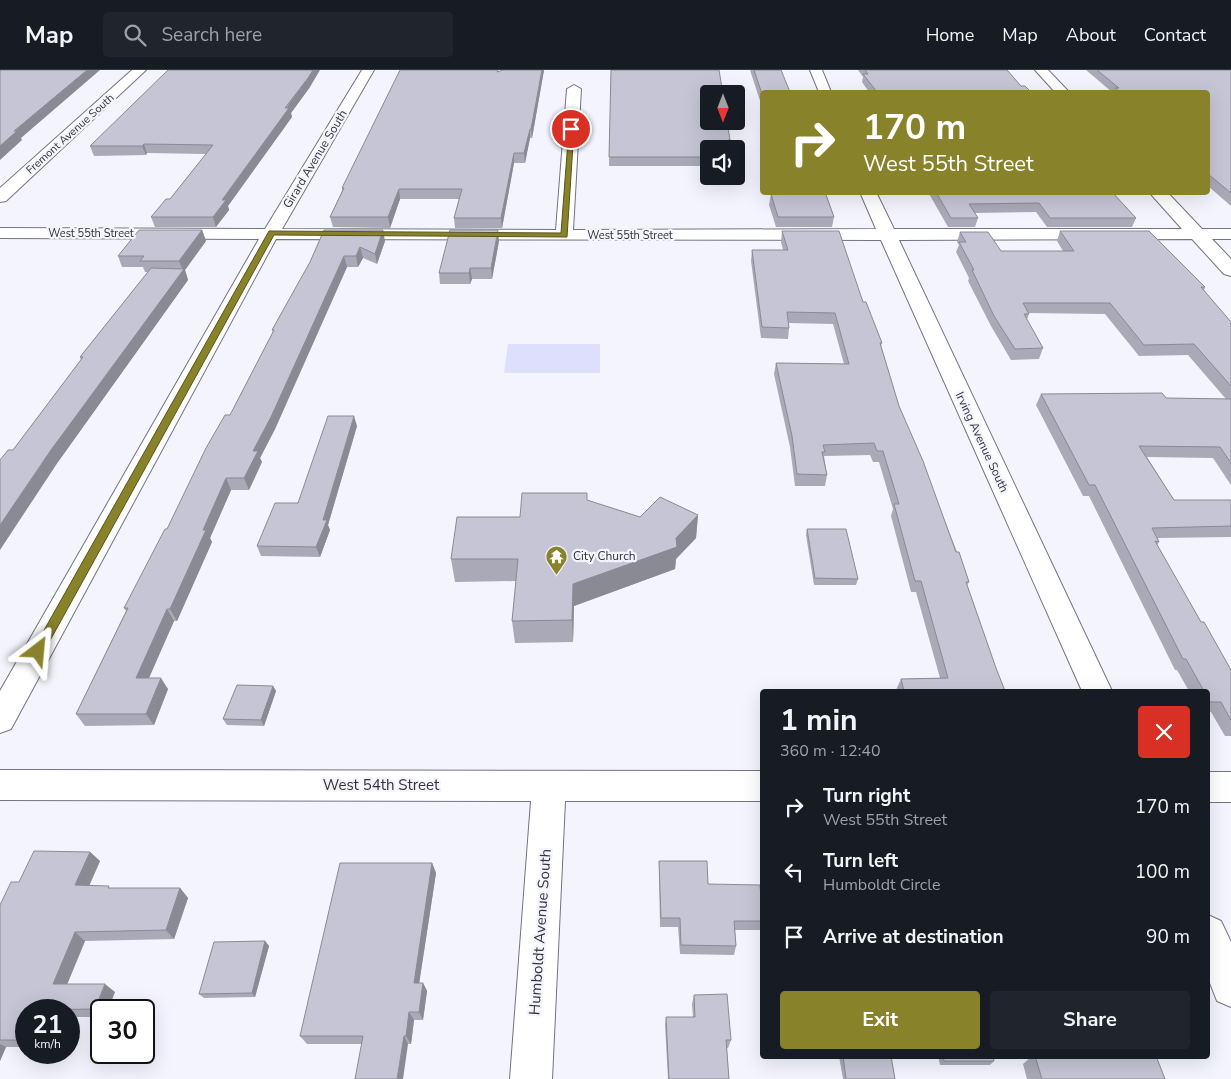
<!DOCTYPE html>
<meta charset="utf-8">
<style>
:root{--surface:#171b24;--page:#20242c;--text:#f1f3f6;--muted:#9ea1a6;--line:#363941;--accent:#88822b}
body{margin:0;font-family:"Nunito Sans",sans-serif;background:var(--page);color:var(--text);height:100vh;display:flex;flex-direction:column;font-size:19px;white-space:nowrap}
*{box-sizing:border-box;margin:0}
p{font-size:16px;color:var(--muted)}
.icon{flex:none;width:28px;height:28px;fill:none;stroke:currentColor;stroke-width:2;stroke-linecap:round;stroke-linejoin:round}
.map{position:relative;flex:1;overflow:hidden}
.panel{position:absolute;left:760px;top:619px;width:450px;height:370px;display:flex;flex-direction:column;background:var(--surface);border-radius:5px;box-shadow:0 5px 20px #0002}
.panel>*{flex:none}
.guide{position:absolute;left:760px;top:20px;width:450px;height:105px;border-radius:5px;box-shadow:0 5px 20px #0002;background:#88822b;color:#fff;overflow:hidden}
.needle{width:32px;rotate:180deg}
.fabs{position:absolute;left:700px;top:15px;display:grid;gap:10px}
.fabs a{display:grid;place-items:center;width:45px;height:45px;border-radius:5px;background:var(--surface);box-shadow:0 5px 20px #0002;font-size:25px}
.speed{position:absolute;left:15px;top:929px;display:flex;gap:10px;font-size:25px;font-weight:700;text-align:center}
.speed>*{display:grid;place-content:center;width:65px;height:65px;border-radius:50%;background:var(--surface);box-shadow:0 5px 20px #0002;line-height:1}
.speed small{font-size:12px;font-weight:400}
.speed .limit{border:2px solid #111;border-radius:8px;background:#fff;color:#111}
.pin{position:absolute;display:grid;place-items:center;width:42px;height:42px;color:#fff;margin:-21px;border:2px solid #fff;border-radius:50%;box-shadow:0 1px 5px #0007}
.me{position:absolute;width:55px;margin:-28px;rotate:29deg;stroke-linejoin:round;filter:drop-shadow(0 0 4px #0008)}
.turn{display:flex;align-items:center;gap:18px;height:105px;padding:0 20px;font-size:22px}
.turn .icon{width:65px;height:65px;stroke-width:2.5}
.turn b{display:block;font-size:35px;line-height:42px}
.round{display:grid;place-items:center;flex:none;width:52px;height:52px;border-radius:5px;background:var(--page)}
.head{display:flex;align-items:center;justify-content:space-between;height:85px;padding:0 20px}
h1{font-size:30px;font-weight:700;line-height:38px}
.button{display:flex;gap:10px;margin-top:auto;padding:10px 20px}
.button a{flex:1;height:58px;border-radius:5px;background:var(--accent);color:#fff;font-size:20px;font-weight:700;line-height:58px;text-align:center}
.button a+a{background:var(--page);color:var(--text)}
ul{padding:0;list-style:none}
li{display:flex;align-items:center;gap:15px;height:65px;padding:0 20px}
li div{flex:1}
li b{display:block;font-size:19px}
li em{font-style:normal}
header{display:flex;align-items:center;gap:30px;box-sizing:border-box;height:70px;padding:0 25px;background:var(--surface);border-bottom:1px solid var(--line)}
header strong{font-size:24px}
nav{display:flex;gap:28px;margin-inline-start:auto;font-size:18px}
.search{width:350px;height:45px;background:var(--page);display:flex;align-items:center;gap:12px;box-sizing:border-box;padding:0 18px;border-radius:5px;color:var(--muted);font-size:19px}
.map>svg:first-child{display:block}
.green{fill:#dedefd}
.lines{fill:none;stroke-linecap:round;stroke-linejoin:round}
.minor-casing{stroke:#737382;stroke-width:2}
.minor{fill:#fff;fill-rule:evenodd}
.wall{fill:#a9a9b7}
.shaded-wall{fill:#8a8a95}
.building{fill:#c5c5d5;stroke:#8a8a95}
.route{fill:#88822b;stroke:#58541c}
.labels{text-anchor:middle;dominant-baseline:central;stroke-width:4.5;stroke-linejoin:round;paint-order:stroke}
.far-street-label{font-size:11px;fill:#33333a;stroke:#f4f4fe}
.street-label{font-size:12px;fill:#33333a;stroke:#f4f4fe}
.poi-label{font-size:12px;fill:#33333a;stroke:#f4f4fe;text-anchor:start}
.near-street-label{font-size:15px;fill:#33333a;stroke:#f4f4fe}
</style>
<header>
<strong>Map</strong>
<div class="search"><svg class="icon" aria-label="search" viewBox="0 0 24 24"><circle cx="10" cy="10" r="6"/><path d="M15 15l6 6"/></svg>Search here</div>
<nav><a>Home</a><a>Map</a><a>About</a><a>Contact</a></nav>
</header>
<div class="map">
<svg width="1231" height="1009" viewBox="0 0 1231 1009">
<rect width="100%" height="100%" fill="#f4f4fe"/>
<polygon class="green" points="508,274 600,274 600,303 504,303"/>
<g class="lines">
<defs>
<g id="minor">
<polygon points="132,0 146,0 6,131 0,132 0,118"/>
<polygon points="362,0 374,0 282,159 556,160 567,19 574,15 581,19 573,160 876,159 860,122 876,122 894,159 1182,159 1149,122 1167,122 1202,159 1231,159 1231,169 1212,169 1231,189 1231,206 1224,204 1192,169 899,170 1112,621 1082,621 881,170 276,169 11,659 0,663 0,621 259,169 0,168 0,158 265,159"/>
<polygon points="810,0 822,0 831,22 819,22"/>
<polygon points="1035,0 1048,0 1069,22 1055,22"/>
<polygon points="0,700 762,701 762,731 565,731 552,1009 510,1009 531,731 0,730"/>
<rect x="1208" y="702" width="23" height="30"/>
<polygon points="1208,845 1221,851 1231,872 1231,937 1217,931 1208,908"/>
</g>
</defs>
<use href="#minor" class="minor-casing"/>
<use href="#minor" class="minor"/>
</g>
<g class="wall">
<polygon points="503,0 544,0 532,68 530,68 525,93 514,93 502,158 455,158 454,148 459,129 400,129 390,158 333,157 330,147 342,121 342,118"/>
<polygon points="611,0 730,70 730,79 709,79 709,96 609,96"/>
<polygon points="750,0 781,0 762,22 762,37"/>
<polygon points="858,0 1007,0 1021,16 1031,22 869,22 862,12 863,7"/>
<polygon points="1086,0 1231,0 1231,136 1208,116 1208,22 1112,22"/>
<polygon points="310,17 291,43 292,47 228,136 229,140 216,157 155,157 151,147 170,129 206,84 147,83 146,85 94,86 90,76"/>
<polygon points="792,122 825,122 834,147 832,157 776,157 769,135 771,124 792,124"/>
<polygon points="928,122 1112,122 1136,148 1132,157 1047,157 1036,142 975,143 978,148 975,157 948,157"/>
<polygon points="202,160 206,171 185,200 188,210 58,392 13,380 81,290 80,287 148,202 145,202 143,197 122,197 118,186"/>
<polygon points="324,160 385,171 377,194 363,188 358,197 347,197 275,359 260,388 262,392 249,420 231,420 210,468 212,472 177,551 174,551 149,608 168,619 154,655 85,656 76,644 126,541 124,538 230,345 273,262 272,260 310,192"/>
<polygon points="782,161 863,232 882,273 881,276 899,336 969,512 967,515 996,598 1005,621 897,621 896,620 901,609 940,608 916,522 911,522 891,446 893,439 879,392 873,392 870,385 824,386 827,405 825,416 795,416 790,377 774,304 776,293 844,294 833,254 789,253 789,258 788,269 761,268 751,191 752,180 783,180 781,172"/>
<polygon points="1060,161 1205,217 1204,221 1231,252 1231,415 1213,388 1147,387 1174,430 1231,430 1231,467 1158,468 1159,472 1157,475 1201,552 1231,600 1231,666 1225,666 1211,642 1208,642 1208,621 1189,621 1177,600 1175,600 1089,426 1083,426 1036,335 1041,324 1166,328 1226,329 1188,285 1139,286 1105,244 1029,243 1027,250 1043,278 1039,289 1011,290 991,256 968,211 969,208 956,182 959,175 957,172 960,162 1001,181 1063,181 1057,171"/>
<polygon points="499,171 492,209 472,209 470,214 440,214 439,203"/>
<polygon points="357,356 328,455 330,460 320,487 261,486 257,476 298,433"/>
<polygon points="587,423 587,430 640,447 698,445 696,468 676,489 675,499 574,536 573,572 515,573 512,551 516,511 455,512 451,489 520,447"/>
<polygon points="807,459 858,509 856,515 814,515 806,465"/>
<polygon points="273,616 276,621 264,656 227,655 223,649"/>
<polygon points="90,782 100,791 89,816 111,818 180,818 188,828 174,869 85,871 67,914 115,922 101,940 101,947 69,947 69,940 26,940 26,977 6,977 0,991 0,835 19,812"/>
<polygon points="659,791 762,842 762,854 760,860 735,860 736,876 734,885 680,884 678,857 660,857 659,801"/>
<polygon points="432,793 436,803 419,913 423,913 427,921 423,950 414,950 411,974 307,974 300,966"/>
<polygon points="265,871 269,876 255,927 204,928 199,924"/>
<polygon points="694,925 731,970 728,978 727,978 729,1009 668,1009 665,955 666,947 693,947 692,934"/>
<polygon points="839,986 891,986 895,1009 843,1009"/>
<polygon points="938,986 993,986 994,991 990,995 940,995"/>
<polygon points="1032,986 1156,986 1165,1009 1027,1009 1023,994"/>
</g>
<g class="shaded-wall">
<polygon points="87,0 100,0 21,68 22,70 0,90 0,76 14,61"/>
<polygon points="313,0 320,0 310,17 291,43 292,47 228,136 229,140 216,157 213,147 222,130"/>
<polygon points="542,0 544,0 532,68 531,59"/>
<polygon points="530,59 530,68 525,93 524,83"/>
<polygon points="144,74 147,83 146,85 142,76"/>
<polygon points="514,83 514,93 502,158 501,148"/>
<polygon points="399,119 400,129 390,158 388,147"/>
<polygon points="202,160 206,171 185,200 188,210 58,392 0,480 0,455 51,380 183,200 179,191"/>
<polygon points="383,160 385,171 377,194 375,184"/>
<polygon points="498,160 499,171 492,209 491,198"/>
<polygon points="360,177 363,188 358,197 356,186"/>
<polygon points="344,186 347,197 275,359 260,388 262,392 249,420 244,408 253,381"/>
<polygon points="470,198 472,209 470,214 469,203"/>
<polygon points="354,346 357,356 328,455 330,460 320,487 316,477 323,450"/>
<polygon points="226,408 231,420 210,468 212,472 177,551 170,539 203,460"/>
<polygon points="698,445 696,468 676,489 675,499 574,536 573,572 572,550 573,514 676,468"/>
<polygon points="167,539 174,551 144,619 136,608"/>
<polygon points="161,608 168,619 154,655 146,644"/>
<polygon points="273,616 276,621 264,656 261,650"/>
<polygon points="90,782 100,791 85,825 75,815"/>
<polygon points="432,793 436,803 418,921 414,913"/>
<polygon points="180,818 188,828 174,869 166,860"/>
<polygon points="75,862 85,871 64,922 53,914"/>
<polygon points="265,871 269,876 255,927 252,923"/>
<polygon points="423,913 427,921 423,950 419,942"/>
<polygon points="105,914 115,922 108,940 101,940 101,943 95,939"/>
<polygon points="409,942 414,950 411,974 406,966"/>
<polygon points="404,966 408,974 403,1009 397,1009"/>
<polygon points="0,974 6,977 0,991"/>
</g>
<g class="building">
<polygon points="0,0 87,0 14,61 17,61 0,76"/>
<polygon points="168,0 313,0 308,8 285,38 289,38 222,130 226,130 213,147 151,147 166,129 170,129 213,75 144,74 142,76 90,76"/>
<polygon points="400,0 498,0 497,2 503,0 542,0 531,59 530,59 524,83 514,83 501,148 454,148 462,119 399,119 388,147 330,147 344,118 342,118"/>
<polygon points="611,0 719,0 723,24 709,24 709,51 727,51 730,70 728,70 729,79 709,79 709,87 609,87"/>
<polygon points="754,0 781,0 790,22 762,22 762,24"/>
<polygon points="865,0 1007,0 1021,16 1025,16 1031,22 877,22 863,4 868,4"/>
<polygon points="1097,0 1231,0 1231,123 1208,104 1208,22 1120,22 1115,18 1119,18"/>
<polygon points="797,122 825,122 834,147 778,147 771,124 798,124"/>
<polygon points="936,122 1112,122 1136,148 1050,148 1039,133 969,134 978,148 951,148"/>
<polygon points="139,160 202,160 179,191 140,191 144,186 118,186"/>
<polygon points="324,160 383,160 375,184 360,177 356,186 344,186 271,347 253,381 258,381 244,408 226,408 203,460 206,460 170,539 167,539 136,608 161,608 146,644 76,644 128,538 124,538 165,459 167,459 206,378 225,345 230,345 274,260 272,260 310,192"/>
<polygon points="450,160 498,160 491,198 470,198 469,203 439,203"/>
<polygon points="782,161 839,161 863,232 866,232 882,273 880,273 899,336 923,391 956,482 959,482 969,512 966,512 996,598 1005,621 904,621 901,609 948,608 921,511 915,511 894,434 899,434 883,381 877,381 874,373 823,375 825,382 822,382 827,405 797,404 792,366 776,293 849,294 835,243 787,242 789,258 762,257 752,180 788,180"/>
<polygon points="1060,161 1149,161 1205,217 1201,217 1231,252 1231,316 1194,274 1144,275 1110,233 1023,233 1029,244 1024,244 1043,278 1015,279 994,246 972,200 974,200 959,172 966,172 960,162 988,162 1001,181 1074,181"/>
<polygon points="151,198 184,199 51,380 0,455 0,390 8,380 13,380 83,287 80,287"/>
<polygon points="1162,323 1166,328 1231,329 1231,393 1220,377 1139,376 1174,430 1231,430 1231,456 1152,458 1159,472 1155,471 1201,552 1204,552 1231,600 1231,650 1221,632 1210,632 1208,627 1208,621 1204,621 1186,589 1183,589 1095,415 1089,415 1041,324"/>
<polygon points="328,346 354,346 323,450 327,450 316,477 257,476 275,433 298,433"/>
<polygon points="522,423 587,423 587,430 640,447 660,427 698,445 676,468 677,477 573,514 572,550 512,551 518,489 451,489 457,447 520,447"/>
<polygon points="807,459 846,459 858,509 815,508"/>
<polygon points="237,615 273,616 261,650 223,649"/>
<polygon points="34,781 90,782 75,815 109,816 108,818 180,818 166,860 75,862 53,914 105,914 95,939 26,940 26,970 0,970 0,835 11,812 19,812"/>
<polygon points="659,791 707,791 708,814 760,815 762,842 762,851 734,851 736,876 681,875 680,848 661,848"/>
<polygon points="340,793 432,793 414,913 423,913 419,942 409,942 406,966 404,966 397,1009 355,1009 363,966 300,966"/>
<polygon points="265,871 252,923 199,924 214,872"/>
<polygon points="727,924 731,970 726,970 729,1009 669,1009 666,947 695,947 694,925"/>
<polygon points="843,986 891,986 895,1009 846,1009"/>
<polygon points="943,986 993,986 994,991 944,991"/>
<polygon points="1035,986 1156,986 1165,1009 1042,1009"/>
</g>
<polygon class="route" points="569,57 574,59 567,167 274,165 42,585 34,585 32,581 34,578 269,161 561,163"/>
<defs>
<symbol id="temple-pin" viewBox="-11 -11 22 30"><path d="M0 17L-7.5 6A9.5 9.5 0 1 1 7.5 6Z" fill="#88822b" stroke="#f4f4fe"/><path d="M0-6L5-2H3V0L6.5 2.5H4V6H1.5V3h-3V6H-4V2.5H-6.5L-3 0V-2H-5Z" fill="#fff"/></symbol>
</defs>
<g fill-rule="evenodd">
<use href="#temple-pin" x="544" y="474" width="25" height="34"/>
</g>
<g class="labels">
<g class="far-street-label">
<text transform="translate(70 64) rotate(-42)">Fremont Avenue South</text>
<text x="91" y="163">West 55th Street</text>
<text x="630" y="165">West 55th Street</text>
</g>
<g class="street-label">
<text transform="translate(315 89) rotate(-59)">Girard Avenue South</text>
<text transform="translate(982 372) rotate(65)">Irving Avenue South</text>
</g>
<g class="poi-label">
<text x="573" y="486">City Church</text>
</g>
<g class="near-street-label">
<text x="381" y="715">West 54th Street</text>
<text transform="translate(540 862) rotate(-86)">Humboldt Avenue South</text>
</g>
</g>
</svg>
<div class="fabs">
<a><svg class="needle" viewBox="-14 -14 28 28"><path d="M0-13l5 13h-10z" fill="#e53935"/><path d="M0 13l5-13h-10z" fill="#9ea1a6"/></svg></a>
<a><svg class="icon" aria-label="sound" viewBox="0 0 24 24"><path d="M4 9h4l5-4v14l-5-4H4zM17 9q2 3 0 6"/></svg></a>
</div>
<div class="speed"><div>21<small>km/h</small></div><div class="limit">30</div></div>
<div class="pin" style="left:571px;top:59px;background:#d93025"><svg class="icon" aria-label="arrive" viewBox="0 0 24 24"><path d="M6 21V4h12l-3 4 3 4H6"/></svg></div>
<svg class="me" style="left:38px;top:581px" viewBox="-20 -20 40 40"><path d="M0-17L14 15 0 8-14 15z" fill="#88822b" stroke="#fff" stroke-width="4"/></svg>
<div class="guide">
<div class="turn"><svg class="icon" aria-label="right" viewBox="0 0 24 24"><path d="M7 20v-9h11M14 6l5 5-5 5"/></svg><div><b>170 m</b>West 55th Street</div></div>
</div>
<section class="panel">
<div class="head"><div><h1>1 min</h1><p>360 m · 12:40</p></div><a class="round" style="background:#d93025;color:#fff"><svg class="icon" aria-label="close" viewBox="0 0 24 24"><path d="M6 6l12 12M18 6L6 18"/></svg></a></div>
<ul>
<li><svg class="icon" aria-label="right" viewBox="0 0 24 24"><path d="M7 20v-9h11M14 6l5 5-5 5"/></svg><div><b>Turn right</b><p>West 55th Street</p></div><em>170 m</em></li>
<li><svg class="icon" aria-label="left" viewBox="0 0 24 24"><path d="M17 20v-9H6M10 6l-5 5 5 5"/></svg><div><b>Turn left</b><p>Humboldt Circle</p></div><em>100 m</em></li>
<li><svg class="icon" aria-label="arrive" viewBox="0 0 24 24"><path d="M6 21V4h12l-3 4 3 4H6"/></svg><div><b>Arrive at destination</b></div><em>90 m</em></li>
</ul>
<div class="button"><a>Exit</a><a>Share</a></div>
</section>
</div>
